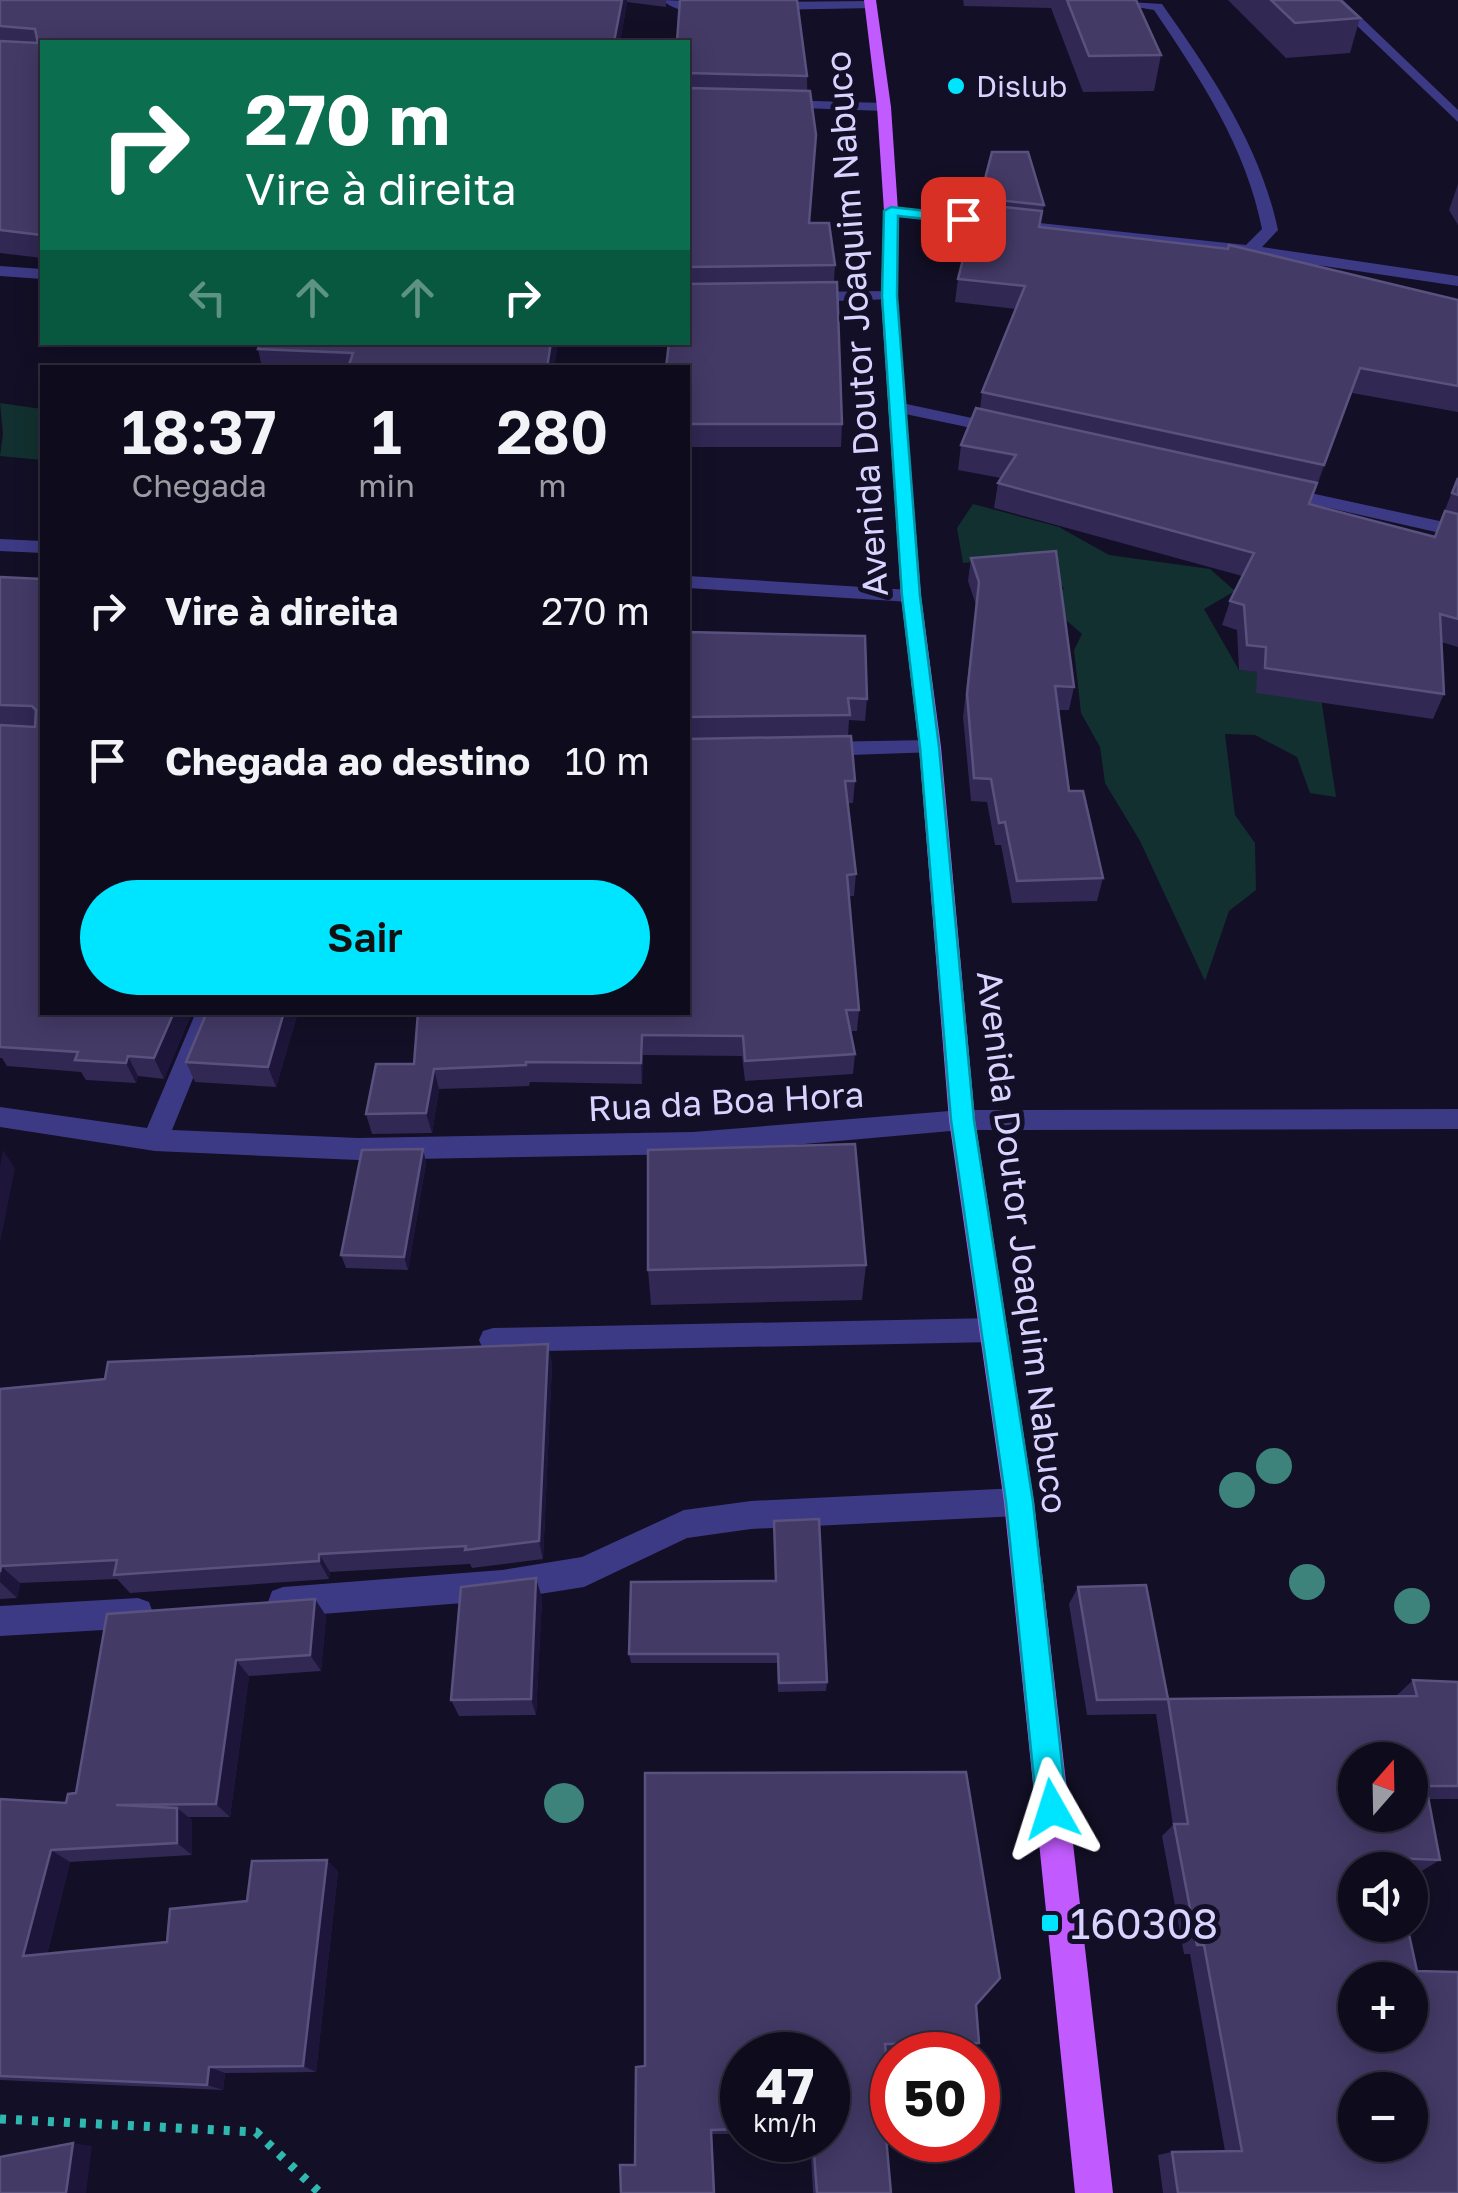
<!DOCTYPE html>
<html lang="pt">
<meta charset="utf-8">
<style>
:root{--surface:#0e0b1c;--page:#1c1929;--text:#f1f3f6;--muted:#9b9ba3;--line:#2e2b3b;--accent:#00e5ff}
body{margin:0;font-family:"Golos Text",sans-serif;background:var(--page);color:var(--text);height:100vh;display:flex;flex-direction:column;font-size:38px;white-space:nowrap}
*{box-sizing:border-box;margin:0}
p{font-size:32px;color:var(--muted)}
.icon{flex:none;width:55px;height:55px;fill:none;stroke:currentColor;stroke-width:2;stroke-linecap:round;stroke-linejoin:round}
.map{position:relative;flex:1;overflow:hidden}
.drawer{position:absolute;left:40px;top:365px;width:650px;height:650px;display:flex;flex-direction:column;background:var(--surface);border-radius:0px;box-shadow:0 5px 25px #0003,0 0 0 2px var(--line)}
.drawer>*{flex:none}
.banner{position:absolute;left:40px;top:40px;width:650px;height:305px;border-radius:0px;box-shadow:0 5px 25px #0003,0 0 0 2px var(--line);background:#0b6e4f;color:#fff;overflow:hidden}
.needle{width:65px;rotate:20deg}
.controls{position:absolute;left:1338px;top:1742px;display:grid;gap:20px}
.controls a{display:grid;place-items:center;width:90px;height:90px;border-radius:50%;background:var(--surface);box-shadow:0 5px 25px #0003,0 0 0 2px var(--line);font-size:50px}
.speed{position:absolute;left:720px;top:2032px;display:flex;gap:20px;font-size:50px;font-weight:700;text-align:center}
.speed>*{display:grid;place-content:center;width:130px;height:130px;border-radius:50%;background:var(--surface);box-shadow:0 5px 25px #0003,0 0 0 2px var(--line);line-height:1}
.speed small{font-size:25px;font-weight:400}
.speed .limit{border:15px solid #d22;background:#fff;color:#111}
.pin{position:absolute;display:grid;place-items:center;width:85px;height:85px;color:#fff;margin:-42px;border-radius:20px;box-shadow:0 5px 15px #0006}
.me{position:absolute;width:110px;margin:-55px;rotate:354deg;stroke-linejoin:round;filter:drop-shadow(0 0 8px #0008)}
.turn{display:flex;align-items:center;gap:35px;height:210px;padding:0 40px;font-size:45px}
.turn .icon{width:130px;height:130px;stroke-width:2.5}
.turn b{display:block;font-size:70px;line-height:85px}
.lanes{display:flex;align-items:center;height:95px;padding:0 40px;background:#0003;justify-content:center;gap:50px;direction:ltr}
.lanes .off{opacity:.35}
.eta{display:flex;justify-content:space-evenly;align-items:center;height:170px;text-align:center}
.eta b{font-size:60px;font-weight:600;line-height:70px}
.primary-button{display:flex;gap:20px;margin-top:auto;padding:20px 40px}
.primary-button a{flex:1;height:115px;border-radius:60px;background:var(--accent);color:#111;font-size:40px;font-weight:600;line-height:115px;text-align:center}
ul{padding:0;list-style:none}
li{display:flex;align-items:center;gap:30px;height:150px;padding:0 40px}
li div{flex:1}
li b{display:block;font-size:38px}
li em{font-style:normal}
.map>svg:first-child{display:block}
.green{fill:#12302f}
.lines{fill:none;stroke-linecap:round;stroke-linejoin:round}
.path{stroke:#2fb8b0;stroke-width:9;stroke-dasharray:6 10;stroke-linecap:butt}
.minor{fill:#3d3a85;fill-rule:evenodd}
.major{fill:#c25bff;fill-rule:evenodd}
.tree{fill:#3d827b}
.wall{fill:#312854}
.shaded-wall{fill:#1d163a}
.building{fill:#433a66;stroke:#5a527e;stroke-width:2.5;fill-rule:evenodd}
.route{fill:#00e5ff;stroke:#0095a6;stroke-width:2.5}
.poi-dot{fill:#00e5ff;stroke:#130f26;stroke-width:4}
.labels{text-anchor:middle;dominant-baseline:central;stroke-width:10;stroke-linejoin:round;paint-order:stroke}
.far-poi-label{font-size:30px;fill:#d9d4ff;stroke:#130f26;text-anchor:start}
.street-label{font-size:35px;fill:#d9d4ff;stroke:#130f26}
.near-poi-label{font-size:42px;fill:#d9d4ff;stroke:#130f26;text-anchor:start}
</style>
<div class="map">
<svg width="1458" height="2193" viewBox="0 0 1458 2193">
<rect width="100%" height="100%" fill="#130f26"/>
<g class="green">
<polygon points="0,403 42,409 42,460 0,456 3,434"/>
<polygon points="973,504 1059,527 1109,555 1210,569 1235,591 1204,609 1239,670 1318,678 1336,797 1310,793 1297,757 1255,735 1225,734 1235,815 1255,843 1256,890 1229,911 1205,981 1140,841 1105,783 1100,747 1081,713 1074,650 1082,634 1042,599 1064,589 1052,569 1003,560 963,563 957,528"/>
</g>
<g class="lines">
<polyline class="path" points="0,2119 256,2132 320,2193"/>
<g class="minor">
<path d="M663,0L711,2L717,6C703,14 674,13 663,0Z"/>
<path d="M1095,0L1162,4C1211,74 1260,145 1278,230L1262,247L1458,276V286L1250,255L886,214V208L891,207L1246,245L1262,229C1246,147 1200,78 1154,10Z"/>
<polygon points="1330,0 1343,0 1458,110 1458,122"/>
<polygon points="871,1 877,5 875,8 766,10 760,6 766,2"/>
<polygon points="779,100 884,103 891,107 884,111 774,107 774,101"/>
<polygon points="0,266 42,269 42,279 0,276"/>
<polygon points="889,291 897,296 895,299 804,302 796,297 804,292"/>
<polygon points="897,402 1000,424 1009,429 1000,434 891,411 888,407"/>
<polygon points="1278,486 1458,525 1458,537 1272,495 1269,491"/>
<polygon points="0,539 42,541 42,553 0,551"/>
<polygon points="688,576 911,590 921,596 911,602 688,588"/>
<polygon points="930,740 937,742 941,747 937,752 820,756 809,749 820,742"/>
<polygon points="196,1012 220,1012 172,1130 358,1138 693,1132 962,1110 1458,1109 1458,1129 962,1130 693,1154 358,1160 155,1151 0,1127 0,1107 147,1128"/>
<polygon points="994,1318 1004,1321 1008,1330 1004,1339 994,1342 493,1352 483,1349 479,1340 483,1331 493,1328"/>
<polygon points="1019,1488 1029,1492 1034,1502 1029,1512 1019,1516 751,1529 687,1538 584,1587 502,1600 283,1617 272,1613 268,1602 272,1591 283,1587 502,1570 582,1557 684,1510 751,1501"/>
<polygon points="138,1598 149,1602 153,1613 149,1624 138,1628 0,1636 0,1606"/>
</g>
<polygon class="major" points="864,0 876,0 891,107 898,211 897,296 921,596 941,747 975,1120 1034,1502 1113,2193 1075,2193 1004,1502 949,1120 919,747 901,596 881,296 884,211 877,107"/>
</g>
<g class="tree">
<circle cx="1274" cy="1466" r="18"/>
<circle cx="1237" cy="1490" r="18"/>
<circle cx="1307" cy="1582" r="18"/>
<circle cx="1412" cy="1606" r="18"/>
<circle cx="564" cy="1803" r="20"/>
</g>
<g class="wall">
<polygon points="0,0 666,0 666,7 627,2 620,42 42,42 42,258 0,253"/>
<polygon points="680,0 807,76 810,223 835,265 834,282 842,424 841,447 688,447 688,342"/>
<polygon points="963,0 1136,0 1161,55 1154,91 1083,92 1051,8 964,6"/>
<polygon points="1228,0 1340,0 1360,18 1350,53 1286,58"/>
<polygon points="1458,184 1458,225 1449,210"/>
<polygon points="980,198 1044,205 1040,227 1458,300 1458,412 1352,393 1310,504 1435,536 1458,476 1458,647 1441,642 1444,694 1433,719 1256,693 1257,672 1239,670 1237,630 1222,625 1230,601 1242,576 994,508 998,483 1001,478 958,470 961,445 980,409 982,392 1016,309 955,302 958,279"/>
<polygon points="131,342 558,342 554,368 262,368 258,349 259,346"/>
<polygon points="971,558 1074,687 1069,710 1058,710 1069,791 1103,878 1097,901 1012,903 1001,845 995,845 987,802 971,801 963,717 976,605 968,581"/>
<polygon points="0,577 42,579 42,1012 192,1012 164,1079 138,1076 136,1083 86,1080 81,1072 7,1066 2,1058 0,1058"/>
<polygon points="688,632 867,699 865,721 849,720 848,736 855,781 853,803 848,803 856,874 854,896 849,896 859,1010 857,1031 850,1031 855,1054 853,1074 745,1081 742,1056 643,1055 642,1084 530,1082 529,1086 439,1089 432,1133 372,1134 366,1114 414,1064 688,1012"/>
<polygon points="298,1012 276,1087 195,1082 186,1062"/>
<polygon points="423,1149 426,1163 408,1270 346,1268 341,1255"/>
<polygon points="866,1265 862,1300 651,1305 648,1270"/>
<polygon points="548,1344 552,1365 543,1559 472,1568 470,1564 330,1572 329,1579 130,1593 117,1579 20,1583 17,1598 0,1599 0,1389"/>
<polygon points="774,1521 827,1682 826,1691 778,1692 777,1663 631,1663 629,1654 775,1581"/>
<polygon points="1078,1587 1168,1699 1395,1697 1413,1680 1458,1682 1458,1799 1429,1799 1440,1860 1420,1872 1410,1870 1355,1870 1458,2193 1163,2193 1158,2155 1172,2152 1225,2151 1190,1954 1184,1954 1162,1836 1173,1825 1156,1714 1087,1715 1069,1604"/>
<polygon points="542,1598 536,1715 459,1716 451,1700"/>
<polygon points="315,1599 326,1616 321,1671 249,1676 230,1817 188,1817 192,1820 192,1855 70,1862 47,1954 167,1942 247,1901 338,1871 316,2072 225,2073 223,2090 0,2080 0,1799 66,1803 76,1793 107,1614"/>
<polygon points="976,2005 979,2043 970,2051 886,2051 892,2125 885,2129 891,2193 813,2193 810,2140 828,2140 742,2055 742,2134 712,2134 635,2165 645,2066"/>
</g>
<g class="shaded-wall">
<polygon points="622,0 627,0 627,2 620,42 614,42"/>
<polygon points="551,342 558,342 554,368 547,368"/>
<polygon points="1360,368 1352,393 1315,490 1324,465"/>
<polygon points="174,1012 192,1012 164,1079 154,1058"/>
<polygon points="284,1012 298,1012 276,1087 268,1067"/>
<polygon points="642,1035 643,1055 642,1084 641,1063"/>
<polygon points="128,1056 138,1076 136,1083 126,1063"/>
<polygon points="434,1069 439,1089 432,1133 426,1113"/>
<polygon points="423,1149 426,1163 408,1270 404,1257"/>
<polygon points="3,1150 15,1168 0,1243 0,1166"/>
<polygon points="548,1344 552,1365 543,1559 539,1541"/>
<polygon points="319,1554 330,1572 329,1579 319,1561"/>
<polygon points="1,1566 20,1583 17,1598 0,1582"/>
<polygon points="536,1578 542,1598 536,1715 531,1699"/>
<polygon points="315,1599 326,1616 321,1671 310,1655"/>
<polygon points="236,1660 249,1676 230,1817 216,1804"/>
<polygon points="177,1808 192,1820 192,1855 177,1843"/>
<polygon points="51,1850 70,1862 44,1965 23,1956"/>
<polygon points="327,1860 338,1871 316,2072 303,2066"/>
<polygon points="209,2067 225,2073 223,2090 207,2085"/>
<polygon points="73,2143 92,2146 86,2193 66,2193"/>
</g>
<g class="building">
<polygon points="0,0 622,0 614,42 42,42 42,235 0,230 0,41 38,43 35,29 0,26"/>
<polygon points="680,0 797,0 807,76 688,73 688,42 677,42"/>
<polygon points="1067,0 1136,0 1161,55 1089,56"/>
<polygon points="1271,0 1340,0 1360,18 1295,23"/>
<polygon points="688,88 810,91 816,135 809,223 829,223 835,265 688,267"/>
<polygon points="992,152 1028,152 1044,205 980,198"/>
<polygon points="977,204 1042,211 1039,227 1228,249 1229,245 1458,300 1458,386 1360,368 1324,465 982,392 1025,286 958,279"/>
<polygon points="837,282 842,424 688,424 688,368 666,368 669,342 688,342 688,284"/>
<polygon points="261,342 551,342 547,368 348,368 353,353 258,349"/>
<polygon points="976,408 1317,483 1309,504 1435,537 1445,511 1458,514 1458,619 1440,614 1444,694 1265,668 1266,647 1247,645 1244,605 1230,601 1254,553 998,483 1016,455 961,445"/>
<polygon points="1458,478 1458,495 1452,493"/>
<polygon points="1056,551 1074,687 1055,686 1069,791 1083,791 1103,878 1017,881 1005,822 999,823 991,779 974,778 967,694 979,582 971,558"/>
<polygon points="0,577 42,579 42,1012 174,1012 154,1058 128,1056 126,1063 75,1060 78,1052 0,1047 0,725 35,727 36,710 32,706 0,705"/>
<polygon points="688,632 865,636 867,699 848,698 850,715 688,717"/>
<polygon points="851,736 855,781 845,781 856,874 847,875 859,1010 846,1010 855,1054 745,1061 743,1036 642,1035 641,1063 526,1062 526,1065 434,1069 426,1113 366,1114 376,1064 414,1064 418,1012 688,1012 688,739"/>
<polygon points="207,1012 284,1012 268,1067 186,1062"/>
<polygon points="855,1144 866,1265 648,1270 648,1150"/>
<polygon points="423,1149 404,1257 341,1255 362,1150"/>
<polygon points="548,1344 539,1541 465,1550 466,1546 319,1554 319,1561 114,1575 117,1560 1,1566 0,1572 0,1389 105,1379 108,1362"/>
<polygon points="819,1519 827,1682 779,1683 778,1654 629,1654 631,1582 776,1581 774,1521"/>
<polygon points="536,1578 531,1699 451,1700 461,1587"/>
<path d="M1146,1585L1168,1699L1417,1696L1413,1680L1458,1682V1786H1426L1440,1860L1394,1858L1396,1870H1355V1925H1407L1417,1971L1458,1972V2193H1178L1172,2152L1242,2151L1204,1945H1197L1174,1824H1188L1168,1699L1097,1700L1078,1587ZM1355,1760H1410V1815H1355ZM1355,1980H1410V2035H1355ZM1355,2090H1410V2145H1355Z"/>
<polygon points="315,1599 310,1655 236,1660 216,1804 116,1805 177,1808 177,1843 51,1850 23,1956 167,1942 170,1909 247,1901 252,1861 327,1860 303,2066 209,2067 207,2085 0,2076 0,1799 66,1803 68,1794 76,1793 107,1614"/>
<polygon points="966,1772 1000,1978 976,2005 979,2043 885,2044 892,2117 892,2124 885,2125 891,2193 817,2193 813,2140 828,2140 828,2055 742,2055 742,2129 711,2130 714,2193 621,2193 620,2165 635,2165 636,2067 645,2066 645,1773"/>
<polygon points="73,2143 66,2193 0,2193 0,2157"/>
</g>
<polygon class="route" points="891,207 963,215 970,219 963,223 898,216 897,296 920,596 939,747 974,1120 1033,1502 1067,1809 1063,1819 1052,1824 1042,1819 1037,1809 1006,1502 951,1120 920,747 902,596 882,296 884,211"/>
<g class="poi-dot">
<circle cx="956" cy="86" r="10"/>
<rect x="1040" y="1913" width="20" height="20" rx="5"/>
</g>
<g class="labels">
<g class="far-poi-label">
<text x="976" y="86">Dislub</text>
</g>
<g class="street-label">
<text transform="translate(856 324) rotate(-94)">Avenida Doutor Joaquim Nabuco</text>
<text transform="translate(726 1101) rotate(-3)">Rua da Boa Hora</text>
<text transform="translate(1023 1242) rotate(83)">Avenida Doutor Joaquim Nabuco</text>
</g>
<g class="near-poi-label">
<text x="1070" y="1923">160308</text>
</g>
</g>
</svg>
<div class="controls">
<a><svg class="needle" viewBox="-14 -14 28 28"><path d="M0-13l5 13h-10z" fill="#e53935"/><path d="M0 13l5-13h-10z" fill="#9b9ba3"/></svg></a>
<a><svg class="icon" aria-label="sound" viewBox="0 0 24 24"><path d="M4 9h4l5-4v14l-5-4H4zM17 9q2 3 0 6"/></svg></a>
<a>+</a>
<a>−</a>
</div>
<div class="speed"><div>47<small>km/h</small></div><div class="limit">50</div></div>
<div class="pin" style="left:963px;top:219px;background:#d93025"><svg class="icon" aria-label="arrive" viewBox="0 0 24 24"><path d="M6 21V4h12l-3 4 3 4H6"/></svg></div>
<svg class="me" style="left:1052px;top:1809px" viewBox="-20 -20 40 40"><path d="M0-17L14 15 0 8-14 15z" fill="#00e5ff" stroke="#fff" stroke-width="4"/></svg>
<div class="banner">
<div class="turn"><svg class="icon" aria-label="right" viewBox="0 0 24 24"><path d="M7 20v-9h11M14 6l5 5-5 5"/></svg><div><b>270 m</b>Vire à direita</div></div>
<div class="lanes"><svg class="icon off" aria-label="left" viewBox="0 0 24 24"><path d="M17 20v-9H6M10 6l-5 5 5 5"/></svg><svg class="icon off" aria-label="ahead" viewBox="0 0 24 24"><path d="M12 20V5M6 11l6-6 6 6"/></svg><svg class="icon off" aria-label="ahead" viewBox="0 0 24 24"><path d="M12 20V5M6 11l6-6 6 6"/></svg><svg class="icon" aria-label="right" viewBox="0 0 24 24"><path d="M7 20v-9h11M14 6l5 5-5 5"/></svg></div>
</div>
<section class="drawer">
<div class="eta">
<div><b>18:37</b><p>Chegada</p></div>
<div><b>1</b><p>min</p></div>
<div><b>280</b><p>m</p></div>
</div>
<ul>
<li><svg class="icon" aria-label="right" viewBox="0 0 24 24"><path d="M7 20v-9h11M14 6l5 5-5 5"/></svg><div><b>Vire à direita</b></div><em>270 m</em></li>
<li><svg class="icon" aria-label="arrive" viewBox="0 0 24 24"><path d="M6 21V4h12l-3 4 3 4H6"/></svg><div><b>Chegada ao destino</b></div><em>10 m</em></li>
</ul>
<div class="primary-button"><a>Sair</a></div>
</section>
</div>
